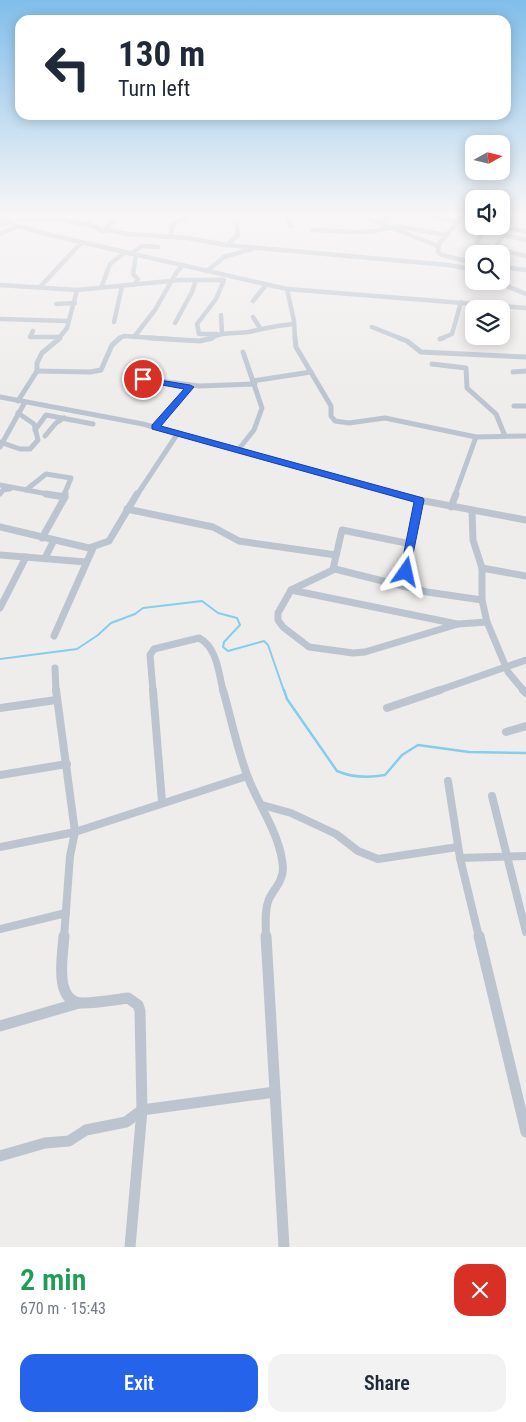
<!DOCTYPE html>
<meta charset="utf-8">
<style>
:root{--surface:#fff;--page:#f2f2f3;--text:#1f2937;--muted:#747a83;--accent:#2563eb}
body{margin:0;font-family:"Roboto Condensed",sans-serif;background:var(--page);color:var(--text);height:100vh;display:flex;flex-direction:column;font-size:19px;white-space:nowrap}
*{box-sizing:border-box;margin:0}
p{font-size:16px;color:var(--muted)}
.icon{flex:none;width:28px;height:28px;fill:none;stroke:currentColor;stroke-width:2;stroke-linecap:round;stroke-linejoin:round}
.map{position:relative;height:1247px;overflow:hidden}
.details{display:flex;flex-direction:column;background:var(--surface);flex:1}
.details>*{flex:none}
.top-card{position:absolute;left:15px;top:15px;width:496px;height:105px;border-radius:15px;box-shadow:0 2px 12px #0003;background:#fff;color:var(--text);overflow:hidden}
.needle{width:32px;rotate:82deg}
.fabs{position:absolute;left:465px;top:135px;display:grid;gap:10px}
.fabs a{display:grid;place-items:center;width:45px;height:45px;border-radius:10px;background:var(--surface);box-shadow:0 2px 12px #0003;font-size:25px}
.pin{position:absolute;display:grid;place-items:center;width:42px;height:42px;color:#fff;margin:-21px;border:2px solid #fff;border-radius:50%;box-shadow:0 1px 5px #0007}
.me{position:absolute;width:55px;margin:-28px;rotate:11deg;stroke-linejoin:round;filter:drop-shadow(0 0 4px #0008)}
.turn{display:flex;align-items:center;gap:18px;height:105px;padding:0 20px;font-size:22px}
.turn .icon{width:65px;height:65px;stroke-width:2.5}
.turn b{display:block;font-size:35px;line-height:42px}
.round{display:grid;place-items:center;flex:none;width:52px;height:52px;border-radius:15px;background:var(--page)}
.headline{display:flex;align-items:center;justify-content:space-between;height:85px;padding:0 20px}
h1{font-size:30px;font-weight:600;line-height:38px;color:#1e9e55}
.cta{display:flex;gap:10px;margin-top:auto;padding:10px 20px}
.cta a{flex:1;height:58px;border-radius:15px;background:var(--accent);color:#fff;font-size:20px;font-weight:600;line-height:58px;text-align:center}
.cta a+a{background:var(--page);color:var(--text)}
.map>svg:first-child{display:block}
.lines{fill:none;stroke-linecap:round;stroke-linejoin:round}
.stream-far1{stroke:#84ceed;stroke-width:2}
.stream{stroke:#84ceed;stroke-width:2.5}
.minor-far4{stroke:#bcc5cf;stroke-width:4.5}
.minor-far3{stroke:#bcc5cf;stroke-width:5}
.minor-far2{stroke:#bcc5cf;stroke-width:7}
.minor-far1{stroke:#bcc5cf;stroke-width:8}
.minor{stroke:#bcc5cf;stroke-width:11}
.route{fill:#2563eb;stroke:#184099}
</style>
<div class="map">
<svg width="526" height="1247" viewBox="0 0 526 1247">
<rect width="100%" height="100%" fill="#efecec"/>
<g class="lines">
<polyline class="stream-far1" points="0,659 77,649 98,635 111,623 135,614 143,608 202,601 218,613 237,618 240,625 224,642 223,647 228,651 264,641 268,645 284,691"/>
<path class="stream" d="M284,690L287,699L337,771C353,778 368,778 385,775L402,755L418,745L469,752L526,753"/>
<g class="minor-far4">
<polyline points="73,214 88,216 89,224 92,226"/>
<polyline points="275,214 286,216 291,226"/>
<polyline points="356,214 438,246"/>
<polyline points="420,214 457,222"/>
<polyline points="464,214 439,244 438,252 442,255 474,263"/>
<polyline points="522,214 526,215"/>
<polyline points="0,216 19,226 50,235 287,289 526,308"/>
<polyline points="29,217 42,214"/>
<polyline points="18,219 59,219 93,226 102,231 108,230"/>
<polyline points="114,220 107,227 108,230 128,234 188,238 226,245 448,265 465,268 474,272"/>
<polyline points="380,223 392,214"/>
<polyline points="0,224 13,223"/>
<polyline points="487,226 476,244 526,256"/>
<polyline points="507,228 526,231"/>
<polyline points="312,230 356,232 375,231 396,226 446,235"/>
<polyline points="0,234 19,226"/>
<polyline points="503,235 526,240"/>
<polyline points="171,236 172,225 185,218"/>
<polyline points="227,245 238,235 237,225"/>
<polyline points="495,248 511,222 501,219"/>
<polyline points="130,254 142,246 158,247"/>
<polyline points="501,267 526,270"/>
<polyline points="207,271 224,257 252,249"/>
<polyline points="495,281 526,294"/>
<polyline points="0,285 77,290 180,280 224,280 216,299 197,324 199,334 217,334"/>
<polyline points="134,285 138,279 133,274 136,255"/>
<polyline points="40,287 81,243"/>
<polyline points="101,288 110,264 124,253"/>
<polyline points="287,289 294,321 295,339"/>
<polyline points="253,301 266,285"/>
<polyline points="56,304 75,303"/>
<polyline points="221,315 222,333"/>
<polyline points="253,317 260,328"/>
<polyline points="0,319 68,321"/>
<polyline points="114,322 122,286"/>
<polyline points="175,323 192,292 196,280"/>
<polyline points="372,327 402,339"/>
<polyline points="33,331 30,337 59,337"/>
<polyline points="134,337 155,310 176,273 183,265"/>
<polyline points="58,339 67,328 77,290"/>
<polyline points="118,339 124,336 169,339"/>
<path d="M210,339C221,331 234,334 248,332C263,329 278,325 294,324"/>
<polyline points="440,339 452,334 461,302"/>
</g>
<g class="minor-far3">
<polyline points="150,338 200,341 212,338"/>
<polyline points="295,338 296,347 331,406 331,416 335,421 349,423 385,418 476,437 526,436"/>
<polyline points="399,338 407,341 421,352 526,357"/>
<polyline points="440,339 443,338"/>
<polyline points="432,364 466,368 467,388 496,414 505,436"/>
<polyline points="37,371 90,372 101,370 112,345 120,338"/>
<polyline points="513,372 526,371"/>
<polyline points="143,379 199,386 255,384"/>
<polyline points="253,381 311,372"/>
<polyline points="0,397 143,424 400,495"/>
<polyline points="18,401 37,371 37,363 42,353 60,338"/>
<polyline points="514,406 526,406"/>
<polyline points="155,427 190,387"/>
<polyline points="35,430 46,415 93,424"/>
<polyline points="45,436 56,423 64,418"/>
<polyline points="0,442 20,449 30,449 38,440 34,424 18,413"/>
<polyline points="0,447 25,402"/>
<polyline points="238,450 254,430 262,408 243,352"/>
<polyline points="0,485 53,495"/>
<polyline points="26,490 46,474 71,478 64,495"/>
<polyline points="0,494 3,490 10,489"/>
<polyline points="137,495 178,433"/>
<polyline points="455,495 476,437"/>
</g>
<g class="minor-far2">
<polyline points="396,494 419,500 526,520"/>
<polyline points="64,496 65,494"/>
<polyline points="451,507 456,494"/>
<polyline points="127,509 213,527 239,541 336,555"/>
<polyline points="472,511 473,540 482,568 482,600 487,622 508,672 524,691"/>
<polyline points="0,527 89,548 109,541 137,494"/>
<polyline points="42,538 65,497 46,494"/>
<polyline points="0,555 86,562"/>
<polyline points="45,558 54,540"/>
<polyline points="482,568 526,576"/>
<polyline points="333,569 342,530 411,544"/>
<polyline points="403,586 419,500"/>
<polyline points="291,590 457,624"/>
<polyline points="482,600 427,592 335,569 291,590 278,613 278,620 283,627 309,647 353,653 365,652 458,624 487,622"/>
<polyline points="0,608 26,557"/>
<polyline points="54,636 93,548"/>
<polyline points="55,668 56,691"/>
<path d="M153,691L150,655L154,649L199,638C217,647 219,674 223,691"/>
<polyline points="437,691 526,660"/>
</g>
<g class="minor-far1">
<polyline points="56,690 75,832 70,856 64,937"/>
<polyline points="153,690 162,802"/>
<path d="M223,690C231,718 237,748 247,775C258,805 281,835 283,868C283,881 274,889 269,899C264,911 266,925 266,937"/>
<polyline points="523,690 526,693"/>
<polyline points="0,708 56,700"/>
<polyline points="387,708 440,690"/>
<polyline points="506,732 526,726"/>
<polyline points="0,775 67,764"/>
<polyline points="448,781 460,858 479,937"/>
<polyline points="492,796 526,932"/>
<polyline points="262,805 291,813 336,834 358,851 378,859 458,847"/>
<polyline points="0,847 75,832 247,776"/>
<polyline points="460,858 526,856"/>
<polyline points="0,929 66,913"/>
</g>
<g class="minor">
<path d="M64,936C63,954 53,1002 82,1003C97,1003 113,1000 128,998L138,1005L140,1011L142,1110L130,1247"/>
<polyline points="266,936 284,1247"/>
<polyline points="479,936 526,1132"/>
<polyline points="0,1026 79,1003"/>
<polyline points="0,1156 45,1143 69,1141 86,1130 126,1122 142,1110 275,1092"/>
</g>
</g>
<linearGradient id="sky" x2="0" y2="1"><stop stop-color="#80beea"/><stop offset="0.55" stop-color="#f8f6f6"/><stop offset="1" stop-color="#f8f6f6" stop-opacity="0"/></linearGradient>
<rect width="526" height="389" fill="url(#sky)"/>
<polygon class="route" points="140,377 190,385 194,387 161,426 423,498 424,500 409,574 402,574 400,572 414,502 152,429 152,425 184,389 140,381"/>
</svg>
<div class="fabs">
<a><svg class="needle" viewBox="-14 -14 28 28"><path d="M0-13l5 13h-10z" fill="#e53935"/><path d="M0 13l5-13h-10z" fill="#747a83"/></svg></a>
<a><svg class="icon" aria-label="sound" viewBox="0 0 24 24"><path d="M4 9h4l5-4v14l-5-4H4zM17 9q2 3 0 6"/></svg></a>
<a><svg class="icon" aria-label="search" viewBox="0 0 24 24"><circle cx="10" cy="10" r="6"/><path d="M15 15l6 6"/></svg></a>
<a><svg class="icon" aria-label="layers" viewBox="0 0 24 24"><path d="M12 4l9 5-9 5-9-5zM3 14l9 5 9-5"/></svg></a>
</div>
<div class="pin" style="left:143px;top:379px;background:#d93025"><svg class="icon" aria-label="arrive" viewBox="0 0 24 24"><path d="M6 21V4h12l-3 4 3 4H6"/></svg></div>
<svg class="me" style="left:406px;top:572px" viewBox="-20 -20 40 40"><path d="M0-17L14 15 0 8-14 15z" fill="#2563eb" stroke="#fff" stroke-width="4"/></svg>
<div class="top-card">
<div class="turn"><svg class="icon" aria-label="left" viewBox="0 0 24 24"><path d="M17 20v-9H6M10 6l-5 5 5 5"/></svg><div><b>130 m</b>Turn left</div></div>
</div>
</div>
<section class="details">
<div class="headline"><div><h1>2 min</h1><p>670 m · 15:43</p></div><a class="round" style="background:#d93025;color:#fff"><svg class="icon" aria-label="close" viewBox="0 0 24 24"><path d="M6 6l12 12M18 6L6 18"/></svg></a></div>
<div class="cta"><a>Exit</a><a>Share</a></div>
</section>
